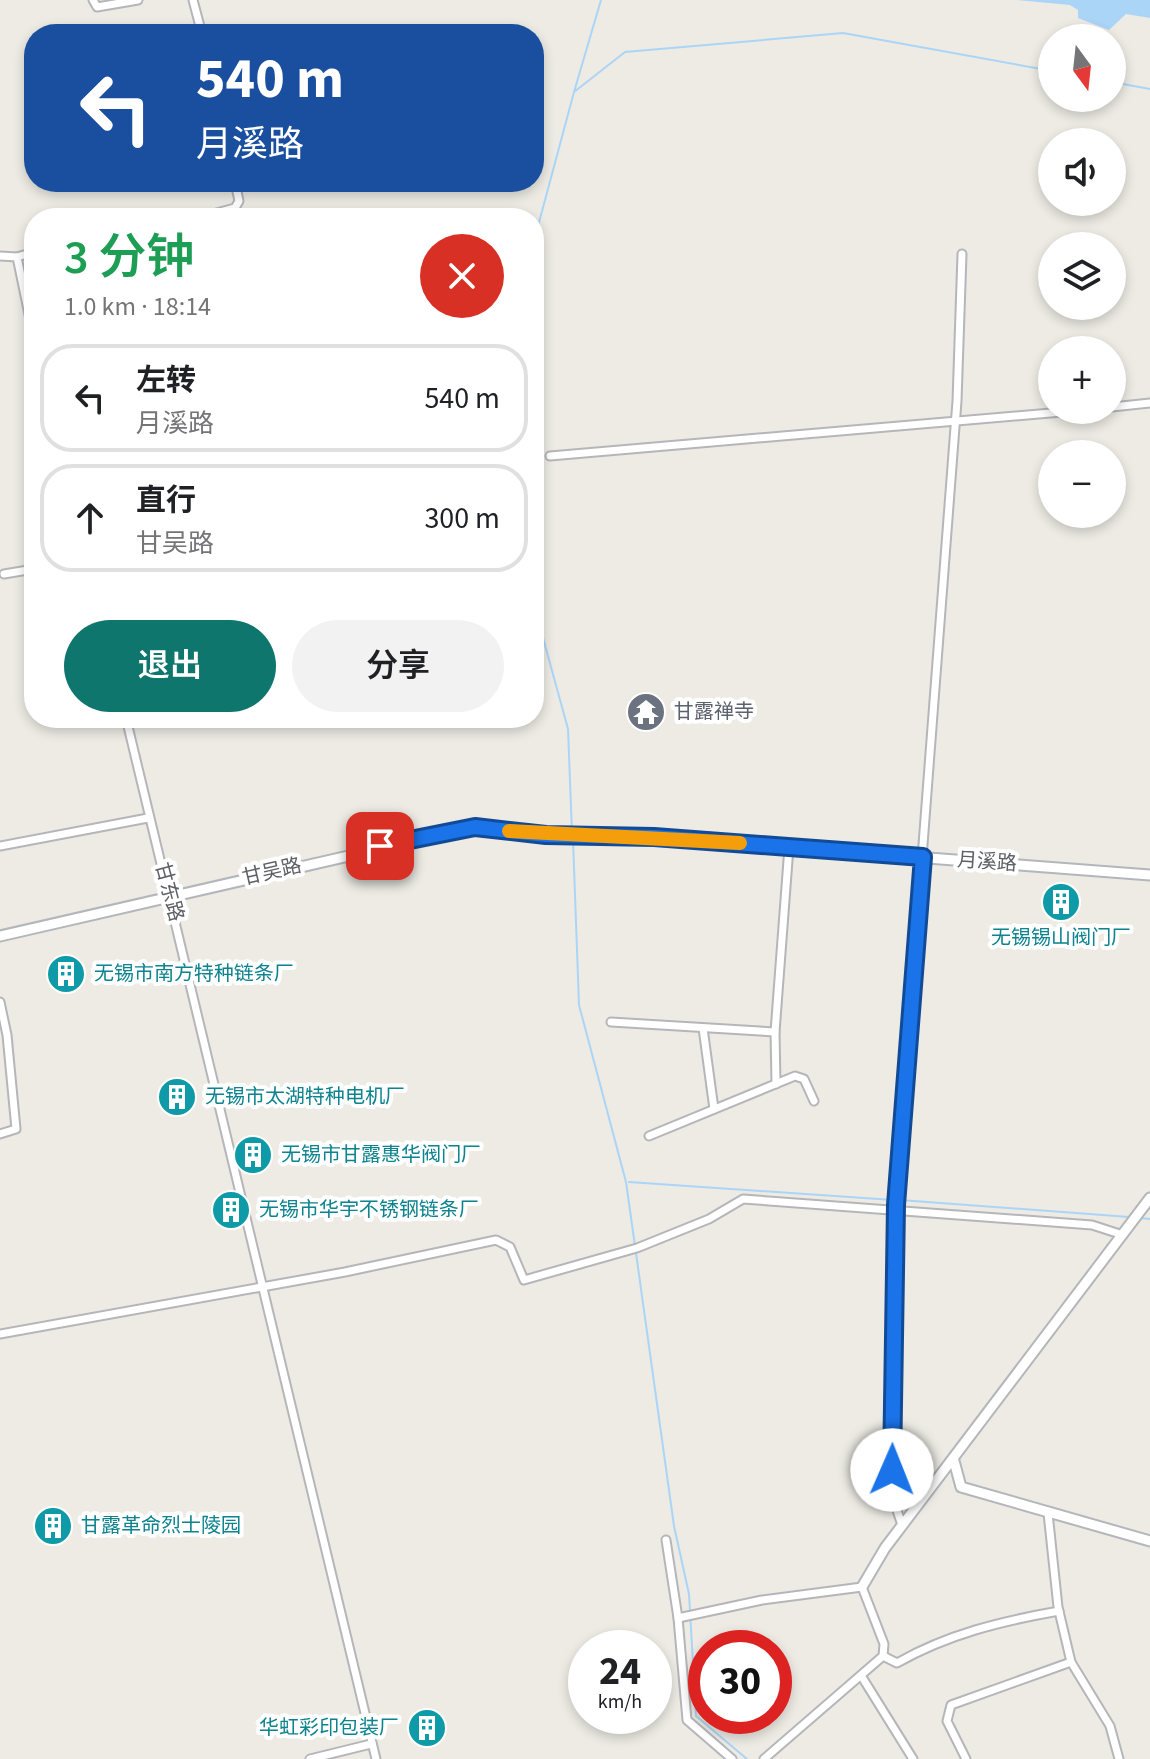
<!DOCTYPE html>
<html lang="zh">
<meta charset="utf-8">
<style>
:root{--surface:#fff;--page:#f2f2f2;--text:#202124;--muted:#757577;--line:#e0e0e0;--accent:#0f766e}
body{margin:0;font-family:"Source Sans 3","Noto Sans SC",sans-serif;background:var(--page);color:var(--text);height:100vh;display:flex;flex-direction:column;font-size:30px;white-space:nowrap}
*{box-sizing:border-box;margin:0}
p{font-size:26px;color:var(--muted)}
.icon{flex:none;width:44px;height:44px;fill:none;stroke:currentColor;stroke-width:2;stroke-linecap:round;stroke-linejoin:round}
.map{position:relative;flex:1;overflow:hidden}
.drawer{position:absolute;left:24px;top:208px;width:520px;height:520px;display:flex;flex-direction:column;background:var(--surface);border-radius:32px;box-shadow:0 4px 12px #0003}
.drawer>*{flex:none}
.banner{position:absolute;left:24px;top:24px;width:520px;height:168px;border-radius:32px;box-shadow:0 4px 12px #0003;background:#1a4fa0;color:#fff;overflow:hidden}
.needle{width:52px;rotate:165deg}
.buttons{position:absolute;left:1038px;top:24px;display:grid;gap:16px}
.buttons a{display:grid;place-items:center;width:88px;height:88px;border-radius:50%;background:var(--surface);box-shadow:0 4px 12px #0003;font-size:40px}
.speed{position:absolute;left:568px;top:1630px;display:flex;gap:16px;font-size:40px;font-weight:700;text-align:center}
.speed>*{display:grid;place-content:center;width:104px;height:104px;border-radius:50%;background:var(--surface);box-shadow:0 4px 12px #0003;line-height:1}
.speed small{font-size:20px;font-weight:400}
.speed .limit{border:12px solid #d22;background:#fff;color:#111}
.pin{position:absolute;display:grid;place-items:center;width:68px;height:68px;color:#fff;margin:-34px;border-radius:16px;box-shadow:0 4px 12px #0006}
.me{position:absolute;width:88px;margin:-44px;rotate:1deg;stroke-linejoin:round;filter:drop-shadow(0 0 6px #0008)}
.turn{display:flex;align-items:center;gap:28px;height:168px;padding:0 40px;font-size:36px}
.turn .icon{width:104px;height:104px;stroke-width:2.5}
.turn b{display:block;font-size:56px;line-height:68px}
.round{display:grid;place-items:center;flex:none;width:84px;height:84px;border-radius:42px;background:var(--page)}
.headline{display:flex;align-items:center;justify-content:space-between;height:136px;padding:0 40px}
h1{font-size:48px;font-weight:600;line-height:60px;color:#1e9e55}
.primary-button{display:flex;gap:16px;margin-top:auto;padding:16px 40px}
.primary-button a{flex:1;height:92px;border-radius:48px;background:var(--accent);color:#fff;font-size:32px;font-weight:600;line-height:92px;text-align:center}
.primary-button a+a{background:var(--page);color:var(--text)}
ul{padding:0;list-style:none}
li{display:flex;align-items:center;gap:24px;height:108px;margin:0 16px 12px;padding:0 24px;border:4px solid var(--line);border-radius:32px}
li div{flex:1}
li b{display:block;font-size:30px}
li em{font-style:normal}
.map>svg:first-child{display:block}
.water{fill:#abd5f7}
.lines{fill:none;stroke-linecap:round;stroke-linejoin:round}
.stream{stroke:#abd5f7;stroke-width:2}
.street-casing{stroke:#b5b6ba;stroke-width:11}
.secondary-casing{stroke:#b3b6ba;stroke-width:13}
.street{stroke:#fff;stroke-width:7}
.secondary{stroke:#fff;stroke-width:9}
.route-casing{stroke:#114b97;stroke-width:20}
.route{stroke:#1a73e8;stroke-width:14}
.slow{stroke:#f59e0b;stroke-width:14}
.labels{text-anchor:middle;dominant-baseline:central;stroke-width:8;stroke-linejoin:round;paint-order:stroke}
.worship-label{font-size:20px;fill:#5b616d;stroke:#fff;text-anchor:start}
.street-label{font-size:20px;fill:#5c5f63;stroke:#fff}
.culture-label{font-size:20px;fill:#0d838f;stroke:#fff;text-anchor:start}
</style>
<div class="map">
<svg width="1150" height="1759" viewBox="0 0 1150 1759">
<rect width="100%" height="100%" fill="#edebe4"/>
<polygon class="water" points="1017,0 1150,0 1150,18 1126,14 1109,30 1078,18 1078,10 1070,5"/>
<g class="lines">
<g class="stream">
<polyline points="601,0 574,92 625,52 843,33 1052,71"/>
<polyline points="1112,82 1150,89"/>
<polyline points="534,241 574,92"/>
<polyline points="534,605 568,729 572,833"/>
<polyline points="573,840 579,1005 626,1182 635,1246"/>
<polyline points="629,1182 893,1200"/>
<polyline points="900,1200 1129,1217"/>
<polyline points="1139,1218 1150,1219"/>
<polyline points="636,1253 674,1526 689,1594 696,1716 747,1759"/>
</g>
<defs>
<g id="street">
<polyline points="93,0 97,7 138,0"/>
<polyline points="193,0 202,34"/>
<polyline points="198,218 235,208 239,201 235,182"/>
<polyline points="0,256 17,257 34,252"/>
<polyline points="17,257 34,339"/>
<polyline points="1112,407 1150,403"/>
<polyline points="550,456 1085,410"/>
<polyline points="4,574 34,569"/>
<polyline points="126,718 376,1759"/>
<polyline points="0,846 148,818"/>
<polyline points="0,1002 7,1035 16,1129 0,1134"/>
<polyline points="611,1022 775,1032"/>
<polyline points="703,1028 714,1109"/>
<polyline points="776,1084 775,1032 789,847"/>
<polyline points="649,1136 795,1076 804,1079 814,1101"/>
<polyline points="0,1334 345,1272 496,1240 510,1247 524,1280 637,1248 709,1219 743,1199 1092,1225 1123,1235"/>
<polyline points="1048,1513 1058,1607 1071,1662 1110,1726 1119,1759"/>
<polyline points="902,1525 892,1496 895,1210 957,401 962,254"/>
<polyline points="666,1540 678,1618 687,1720 732,1759"/>
<polyline points="678,1618 762,1600 862,1587 884,1644 883,1656 764,1759"/>
<path d="M883,1656L897,1663C948,1634 1002,1621 1059,1611"/>
<polyline points="862,1677 913,1759"/>
<polyline points="310,1759 371,1744"/>
<polyline points="966,1759 947,1721 951,1705 1071,1662"/>
</g>
<g id="secondary">
<polyline points="0,936 475,827 546,835 654,837 1150,875"/>
<polyline points="954,1461 961,1487 1150,1541"/>
<polyline points="862,1587 885,1548 1150,1198"/>
</g>
</defs>
<use href="#street" class="street-casing"/>
<use href="#secondary" class="secondary-casing"/>
<use href="#street" class="street"/>
<use href="#secondary" class="secondary"/>
</g>
<g class="lines">
<defs>
<polyline id="route" points="380,846 475,827 546,835 654,837 923,857 896,1205 892,1470"/>
</defs>
<use href="#route" class="route-casing"/>
<use href="#route" class="route"/>
<polyline class="slow" points="509,831 740,843"/>
</g>
<defs>
<symbol id="temple-disc" viewBox="-11 -11 22 22"><circle r="9.5" fill="#6b7280" stroke="#fff"/><path d="M0-6L5-2H3V0L6.5 2.5H4V6H1.5V3h-3V6H-4V2.5H-6.5L-3 0V-2H-5Z" fill="#fff"/></symbol>
<symbol id="building-disc" viewBox="-11 -11 22 22"><circle r="9.5" fill="#0f9aa8" stroke="#fff"/><path d="M-4-6H4V6H1V3H-1V6H-4ZM-2.5-4.3h1.7v1.8h-1.7ZM.8-4.3h1.7v1.8H.8ZM-2.5-1h1.7V.8h-1.7ZM.8-1h1.7V.8H.8Z" fill="#fff"/></symbol>
</defs>
<g fill-rule="evenodd">
<use href="#temple-disc" x="624" y="690" width="44" height="44"/>
<use href="#building-disc" x="1039" y="880" width="44" height="44"/>
<use href="#building-disc" x="44" y="952" width="44" height="44"/>
<use href="#building-disc" x="155" y="1075" width="44" height="44"/>
<use href="#building-disc" x="231" y="1133" width="44" height="44"/>
<use href="#building-disc" x="209" y="1188" width="44" height="44"/>
<use href="#building-disc" x="31" y="1504" width="44" height="44"/>
<use href="#building-disc" x="405" y="1706" width="44" height="44"/>
</g>
<g class="labels">
<g class="worship-label">
<text x="674" y="712">甘露禅寺</text>
</g>
<g class="street-label">
<text transform="translate(987 862) rotate(4)">月溪路</text>
<text transform="translate(272 872) rotate(-13)">甘吴路</text>
<text transform="translate(169 892) rotate(75)">甘东路</text>
</g>
<g class="culture-label">
<text x="1061" y="938" text-anchor="middle">无锡锡山阀门厂</text>
<text x="94" y="974">无锡市南方特种链条厂</text>
<text x="205" y="1097">无锡市太湖特种电机厂</text>
<text x="281" y="1155">无锡市甘露惠华阀门厂</text>
<text x="259" y="1210">无锡市华宇不锈钢链条厂</text>
<text x="81" y="1526">甘露革命烈士陵园</text>
<text x="399" y="1728" text-anchor="end">华虹彩印包装厂</text>
</g>
</g>
</svg>
<div class="buttons">
<a><svg class="needle" viewBox="-14 -14 28 28"><path d="M0-13l5 13h-10z" fill="#e53935"/><path d="M0 13l5-13h-10z" fill="#757577"/></svg></a>
<a><svg class="icon" aria-label="sound" viewBox="0 0 24 24"><path d="M4 9h4l5-4v14l-5-4H4zM17 9q2 3 0 6"/></svg></a>
<a><svg class="icon" aria-label="layers" viewBox="0 0 24 24"><path d="M12 4l9 5-9 5-9-5zM3 14l9 5 9-5"/></svg></a>
<a>+</a>
<a>−</a>
</div>
<div class="speed"><div>24<small>km/h</small></div><div class="limit">30</div></div>
<div class="pin" style="left:380px;top:846px;background:#d93025"><svg class="icon" aria-label="arrive" viewBox="0 0 24 24"><path d="M6 21V4h12l-3 4 3 4H6"/></svg></div>
<svg class="me" style="left:892px;top:1470px" viewBox="-20 -20 40 40"><circle r="19" fill="#fff"/><path d="M0-13L10 11 0 6-10 11z" fill="#1a73e8"/></svg>
<div class="banner">
<div class="turn"><svg class="icon" aria-label="left" viewBox="0 0 24 24"><path d="M17 20v-9H6M10 6l-5 5 5 5"/></svg><div><b>540 m</b>月溪路</div></div>
</div>
<section class="drawer">
<div class="headline"><div><h1>3 分钟</h1><p>1.0 km · 18:14</p></div><a class="round" style="background:#d93025;color:#fff"><svg class="icon" aria-label="close" viewBox="0 0 24 24"><path d="M6 6l12 12M18 6L6 18"/></svg></a></div>
<ul>
<li><svg class="icon" aria-label="left" viewBox="0 0 24 24"><path d="M17 20v-9H6M10 6l-5 5 5 5"/></svg><div><b>左转</b><p>月溪路</p></div><em>540 m</em></li>
<li><svg class="icon" aria-label="ahead" viewBox="0 0 24 24"><path d="M12 20V5M6 11l6-6 6 6"/></svg><div><b>直行</b><p>甘吴路</p></div><em>300 m</em></li>
</ul>
<div class="primary-button"><a>退出</a><a>分享</a></div>
</section>
</div>
